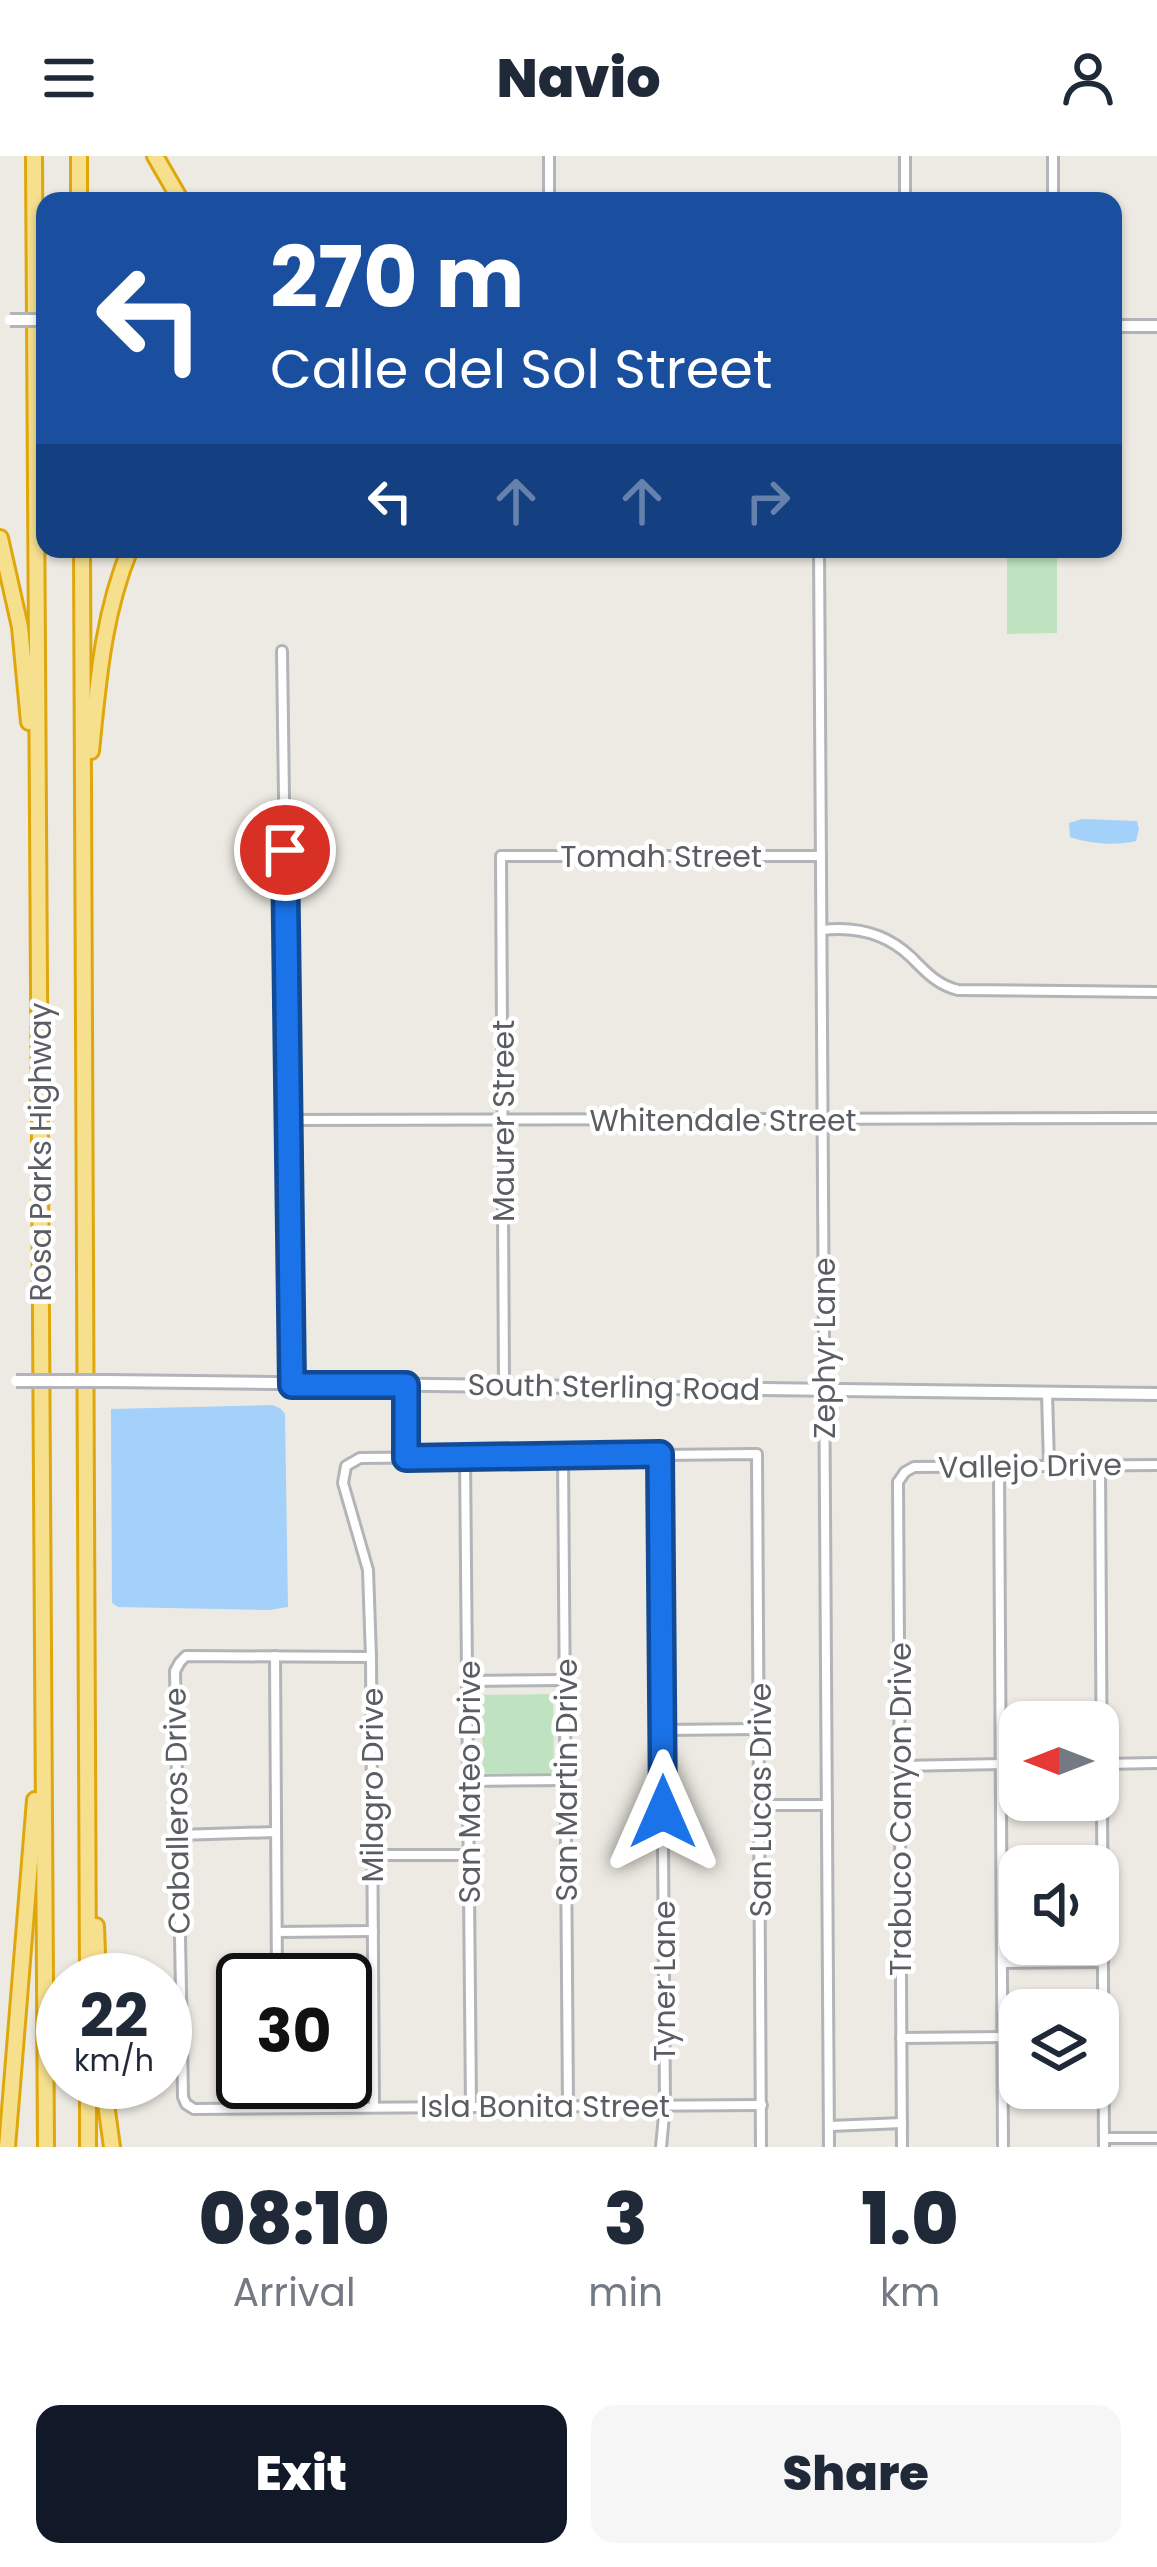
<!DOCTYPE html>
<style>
:root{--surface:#fff;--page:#f6f6f7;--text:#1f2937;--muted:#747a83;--accent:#111827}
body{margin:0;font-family:Poppins,sans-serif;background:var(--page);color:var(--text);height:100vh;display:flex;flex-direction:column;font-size:45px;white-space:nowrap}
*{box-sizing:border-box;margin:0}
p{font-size:39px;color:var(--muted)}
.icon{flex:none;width:66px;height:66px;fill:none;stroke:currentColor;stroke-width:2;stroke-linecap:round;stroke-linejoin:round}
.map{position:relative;height:1991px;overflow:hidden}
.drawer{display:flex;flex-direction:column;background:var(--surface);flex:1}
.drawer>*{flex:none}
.hud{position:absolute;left:36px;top:36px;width:1086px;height:366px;border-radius:24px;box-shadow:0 3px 9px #0004;background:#1a4fa0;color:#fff;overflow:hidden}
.needle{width:78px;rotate:270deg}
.buttons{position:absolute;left:999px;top:1545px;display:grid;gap:24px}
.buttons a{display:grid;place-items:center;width:120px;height:120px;border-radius:24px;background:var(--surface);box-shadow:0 3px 9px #0004;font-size:60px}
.speed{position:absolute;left:36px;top:1797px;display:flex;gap:24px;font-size:60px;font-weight:700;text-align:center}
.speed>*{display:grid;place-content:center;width:156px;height:156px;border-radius:50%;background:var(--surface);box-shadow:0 3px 9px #0004;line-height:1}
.speed small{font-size:30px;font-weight:400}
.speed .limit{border:6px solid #111;border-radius:18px;background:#fff;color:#111}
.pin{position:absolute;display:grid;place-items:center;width:102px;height:102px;color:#fff;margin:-51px;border:6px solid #fff;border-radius:50%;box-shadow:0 3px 12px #0007}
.me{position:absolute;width:132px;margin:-66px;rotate:0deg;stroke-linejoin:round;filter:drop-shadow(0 0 9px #0008)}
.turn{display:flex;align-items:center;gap:42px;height:252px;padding:0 36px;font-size:54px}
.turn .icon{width:156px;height:156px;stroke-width:2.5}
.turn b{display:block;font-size:84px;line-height:102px}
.lanes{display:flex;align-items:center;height:114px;padding:0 36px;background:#0003;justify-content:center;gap:60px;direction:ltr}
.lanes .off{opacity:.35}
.eta{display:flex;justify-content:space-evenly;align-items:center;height:204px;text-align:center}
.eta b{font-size:72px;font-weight:800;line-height:84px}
.action{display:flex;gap:24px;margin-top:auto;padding:24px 36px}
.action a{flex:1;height:138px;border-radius:24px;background:var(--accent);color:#fff;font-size:48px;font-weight:800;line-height:138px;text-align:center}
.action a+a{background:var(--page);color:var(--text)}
header{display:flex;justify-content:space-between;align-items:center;height:156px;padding:0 36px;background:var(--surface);font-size:54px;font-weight:800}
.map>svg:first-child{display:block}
.green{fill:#bfe3c1}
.water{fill:#a4d1fa}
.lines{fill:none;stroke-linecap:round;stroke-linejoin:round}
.street-casing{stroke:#b2b4b8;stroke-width:14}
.secondary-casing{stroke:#b1b4b9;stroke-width:16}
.highway-casing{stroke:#e0a70d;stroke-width:20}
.street{stroke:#fff;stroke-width:8}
.secondary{stroke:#fff;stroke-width:10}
.highway{stroke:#f6e08e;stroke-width:14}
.secondary-bridge-casing{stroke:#b1b4b9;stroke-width:16;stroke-linecap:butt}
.secondary-bridge{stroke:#fff;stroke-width:10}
.route-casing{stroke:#114b97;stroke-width:30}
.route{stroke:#1a73e8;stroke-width:21}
.labels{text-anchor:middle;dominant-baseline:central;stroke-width:9;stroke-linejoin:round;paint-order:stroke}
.street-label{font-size:30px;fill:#5a5d62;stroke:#fff}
</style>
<header><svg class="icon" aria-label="menu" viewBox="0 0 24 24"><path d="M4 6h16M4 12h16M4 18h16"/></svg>Navio<svg class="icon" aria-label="person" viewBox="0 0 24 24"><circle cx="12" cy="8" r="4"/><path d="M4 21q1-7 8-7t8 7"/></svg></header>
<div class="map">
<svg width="1157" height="1991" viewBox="0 0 1157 1991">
<rect width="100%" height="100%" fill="#eceae2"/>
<g class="green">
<polygon points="1007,393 1057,393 1057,477 1007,478"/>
<polygon points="553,1538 554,1617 483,1617 482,1539"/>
</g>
<g class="water">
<path d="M1082,663L1137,665L1139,673L1136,685C1116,690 1090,688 1070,681L1069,667Z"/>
<polygon points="272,1249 280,1252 285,1258 288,1451 269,1454 118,1451 112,1447 111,1253"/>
</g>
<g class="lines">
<defs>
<g id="street">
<polyline points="549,0 549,45"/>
<polyline points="1053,0 1053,45"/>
<polyline points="905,45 905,0"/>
<polyline points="819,393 829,1991"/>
<polyline points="282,495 292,1227"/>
<path d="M822,774C855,770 886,777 911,801C925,815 937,829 958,834L1157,836"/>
<polyline points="288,964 1157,962"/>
<polyline points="406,1229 406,1302"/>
<polyline points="504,1229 501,700 821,700"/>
<polyline points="1047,1237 1049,1309"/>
<polyline points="660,1298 665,1949 661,1991"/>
<polyline points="563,1299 568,1950"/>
<polyline points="465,1301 471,1951"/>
<polyline points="1100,1309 1104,1991"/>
<polyline points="999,1313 1003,1991"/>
<polyline points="275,1500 277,1824"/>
<polyline points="371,1501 186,1500 180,1506 175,1515 183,1941 186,1948 194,1953 762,1949"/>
<polyline points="468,1525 565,1524"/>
<polyline points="662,1574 759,1573"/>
<polyline points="1102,1608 1157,1607"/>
<polyline points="900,1610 1002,1608"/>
<polyline points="469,1625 566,1624"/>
<polyline points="760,1649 827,1649"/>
<polyline points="178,1679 276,1676"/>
<polyline points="372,1699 469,1699"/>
<polyline points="1003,1708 1103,1707"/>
<polyline points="277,1776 373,1775"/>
<polyline points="1003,1807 1103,1806"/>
<polyline points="901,1882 1004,1881"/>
<polyline points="277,1926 277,1952"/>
<polyline points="374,1951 371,1501 368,1414 343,1327 346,1310 360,1302 757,1298 761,1991"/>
<polyline points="830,1970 902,1967"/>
<polyline points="1104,1982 1157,1982"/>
<polyline points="902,1991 898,1326 905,1316 914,1311 1157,1309"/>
</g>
<g id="secondary">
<polyline points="1113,170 1157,170"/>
<polyline points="109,1225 1157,1238"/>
</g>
<g id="highway">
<polyline points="34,0 46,1991"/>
<polyline points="79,0 79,45"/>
<polyline points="155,0 181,45"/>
<polyline points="0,382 20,471 29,566"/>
<polyline points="82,393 88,1824"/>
<path d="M91,595C98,526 103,458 130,393"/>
<polyline points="96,1770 98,1824"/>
<polyline points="88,1926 88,1991"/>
<polyline points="103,1926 112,1991"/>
<polyline points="7,1991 35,1644"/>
</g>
</defs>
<use href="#street" class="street-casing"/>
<use href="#secondary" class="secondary-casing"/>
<use href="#highway" class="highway-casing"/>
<use href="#street" class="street"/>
<use href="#secondary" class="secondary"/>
<use href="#highway" class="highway"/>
<defs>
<g id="secondary-bridge">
<polyline points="10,164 45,164"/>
<polyline points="16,1225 109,1225"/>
</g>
</defs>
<use href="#secondary-bridge" class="secondary-bridge-casing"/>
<use href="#secondary-bridge" class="secondary-bridge"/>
</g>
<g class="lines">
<defs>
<polyline id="route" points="285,694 292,1229 406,1229 406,1302 660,1298 663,1656"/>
</defs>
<use href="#route" class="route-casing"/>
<use href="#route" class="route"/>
</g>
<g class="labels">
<g class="street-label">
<text x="661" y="700">Tomah Street</text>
<text x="723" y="964">Whitendale Street</text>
<text transform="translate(503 965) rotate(-90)">Maurer Street</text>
<text transform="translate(40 996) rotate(-90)">Rosa Parks Highway</text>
<text transform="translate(824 1192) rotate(-90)">Zephyr Lane</text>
<text transform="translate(614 1231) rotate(1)">South Sterling Road</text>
<text transform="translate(1030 1310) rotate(-1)">Vallejo Drive</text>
<text transform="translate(566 1624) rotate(-90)">San Martin Drive</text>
<text transform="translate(469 1626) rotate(-90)">San Mateo Drive</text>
<text transform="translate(372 1629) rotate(-90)">Milagro Drive</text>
<text transform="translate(760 1644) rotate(-90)">San Lucas Drive</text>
<text transform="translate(900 1653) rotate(-90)">Trabuco Canyon Drive</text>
<text transform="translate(177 1655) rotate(-91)">Caballeros Drive</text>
<text transform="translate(664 1825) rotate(-90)">Tyner Lane</text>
<text x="545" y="1950">Isla Bonita Street</text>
</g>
</g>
</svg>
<div class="buttons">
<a><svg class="needle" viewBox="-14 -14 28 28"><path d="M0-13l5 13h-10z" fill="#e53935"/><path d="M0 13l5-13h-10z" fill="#747a83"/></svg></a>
<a><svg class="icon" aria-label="sound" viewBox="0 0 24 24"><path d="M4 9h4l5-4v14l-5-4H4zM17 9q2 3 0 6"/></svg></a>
<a><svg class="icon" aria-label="layers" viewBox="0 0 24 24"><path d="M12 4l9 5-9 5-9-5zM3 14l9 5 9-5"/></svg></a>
</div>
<div class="speed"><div>22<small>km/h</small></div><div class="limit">30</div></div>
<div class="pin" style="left:285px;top:694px;background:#d93025"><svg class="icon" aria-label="arrive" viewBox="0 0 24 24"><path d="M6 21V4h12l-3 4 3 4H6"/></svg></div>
<svg class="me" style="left:663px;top:1656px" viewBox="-20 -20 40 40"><path d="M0-17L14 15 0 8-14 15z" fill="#1a73e8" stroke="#fff" stroke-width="4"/></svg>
<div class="hud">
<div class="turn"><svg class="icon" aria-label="left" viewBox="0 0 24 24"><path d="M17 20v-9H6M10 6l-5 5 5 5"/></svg><div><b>270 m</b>Calle del Sol Street</div></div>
<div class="lanes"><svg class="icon" aria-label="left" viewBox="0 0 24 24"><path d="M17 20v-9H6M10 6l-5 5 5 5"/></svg><svg class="icon off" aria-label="ahead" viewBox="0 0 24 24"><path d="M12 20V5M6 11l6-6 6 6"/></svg><svg class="icon off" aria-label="ahead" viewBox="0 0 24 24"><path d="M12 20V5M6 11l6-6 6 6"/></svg><svg class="icon off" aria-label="right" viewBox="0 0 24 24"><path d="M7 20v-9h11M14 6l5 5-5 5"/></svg></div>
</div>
</div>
<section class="drawer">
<div class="eta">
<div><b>08:10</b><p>Arrival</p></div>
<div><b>3</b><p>min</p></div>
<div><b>1.0</b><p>km</p></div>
</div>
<div class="action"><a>Exit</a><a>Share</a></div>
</section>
